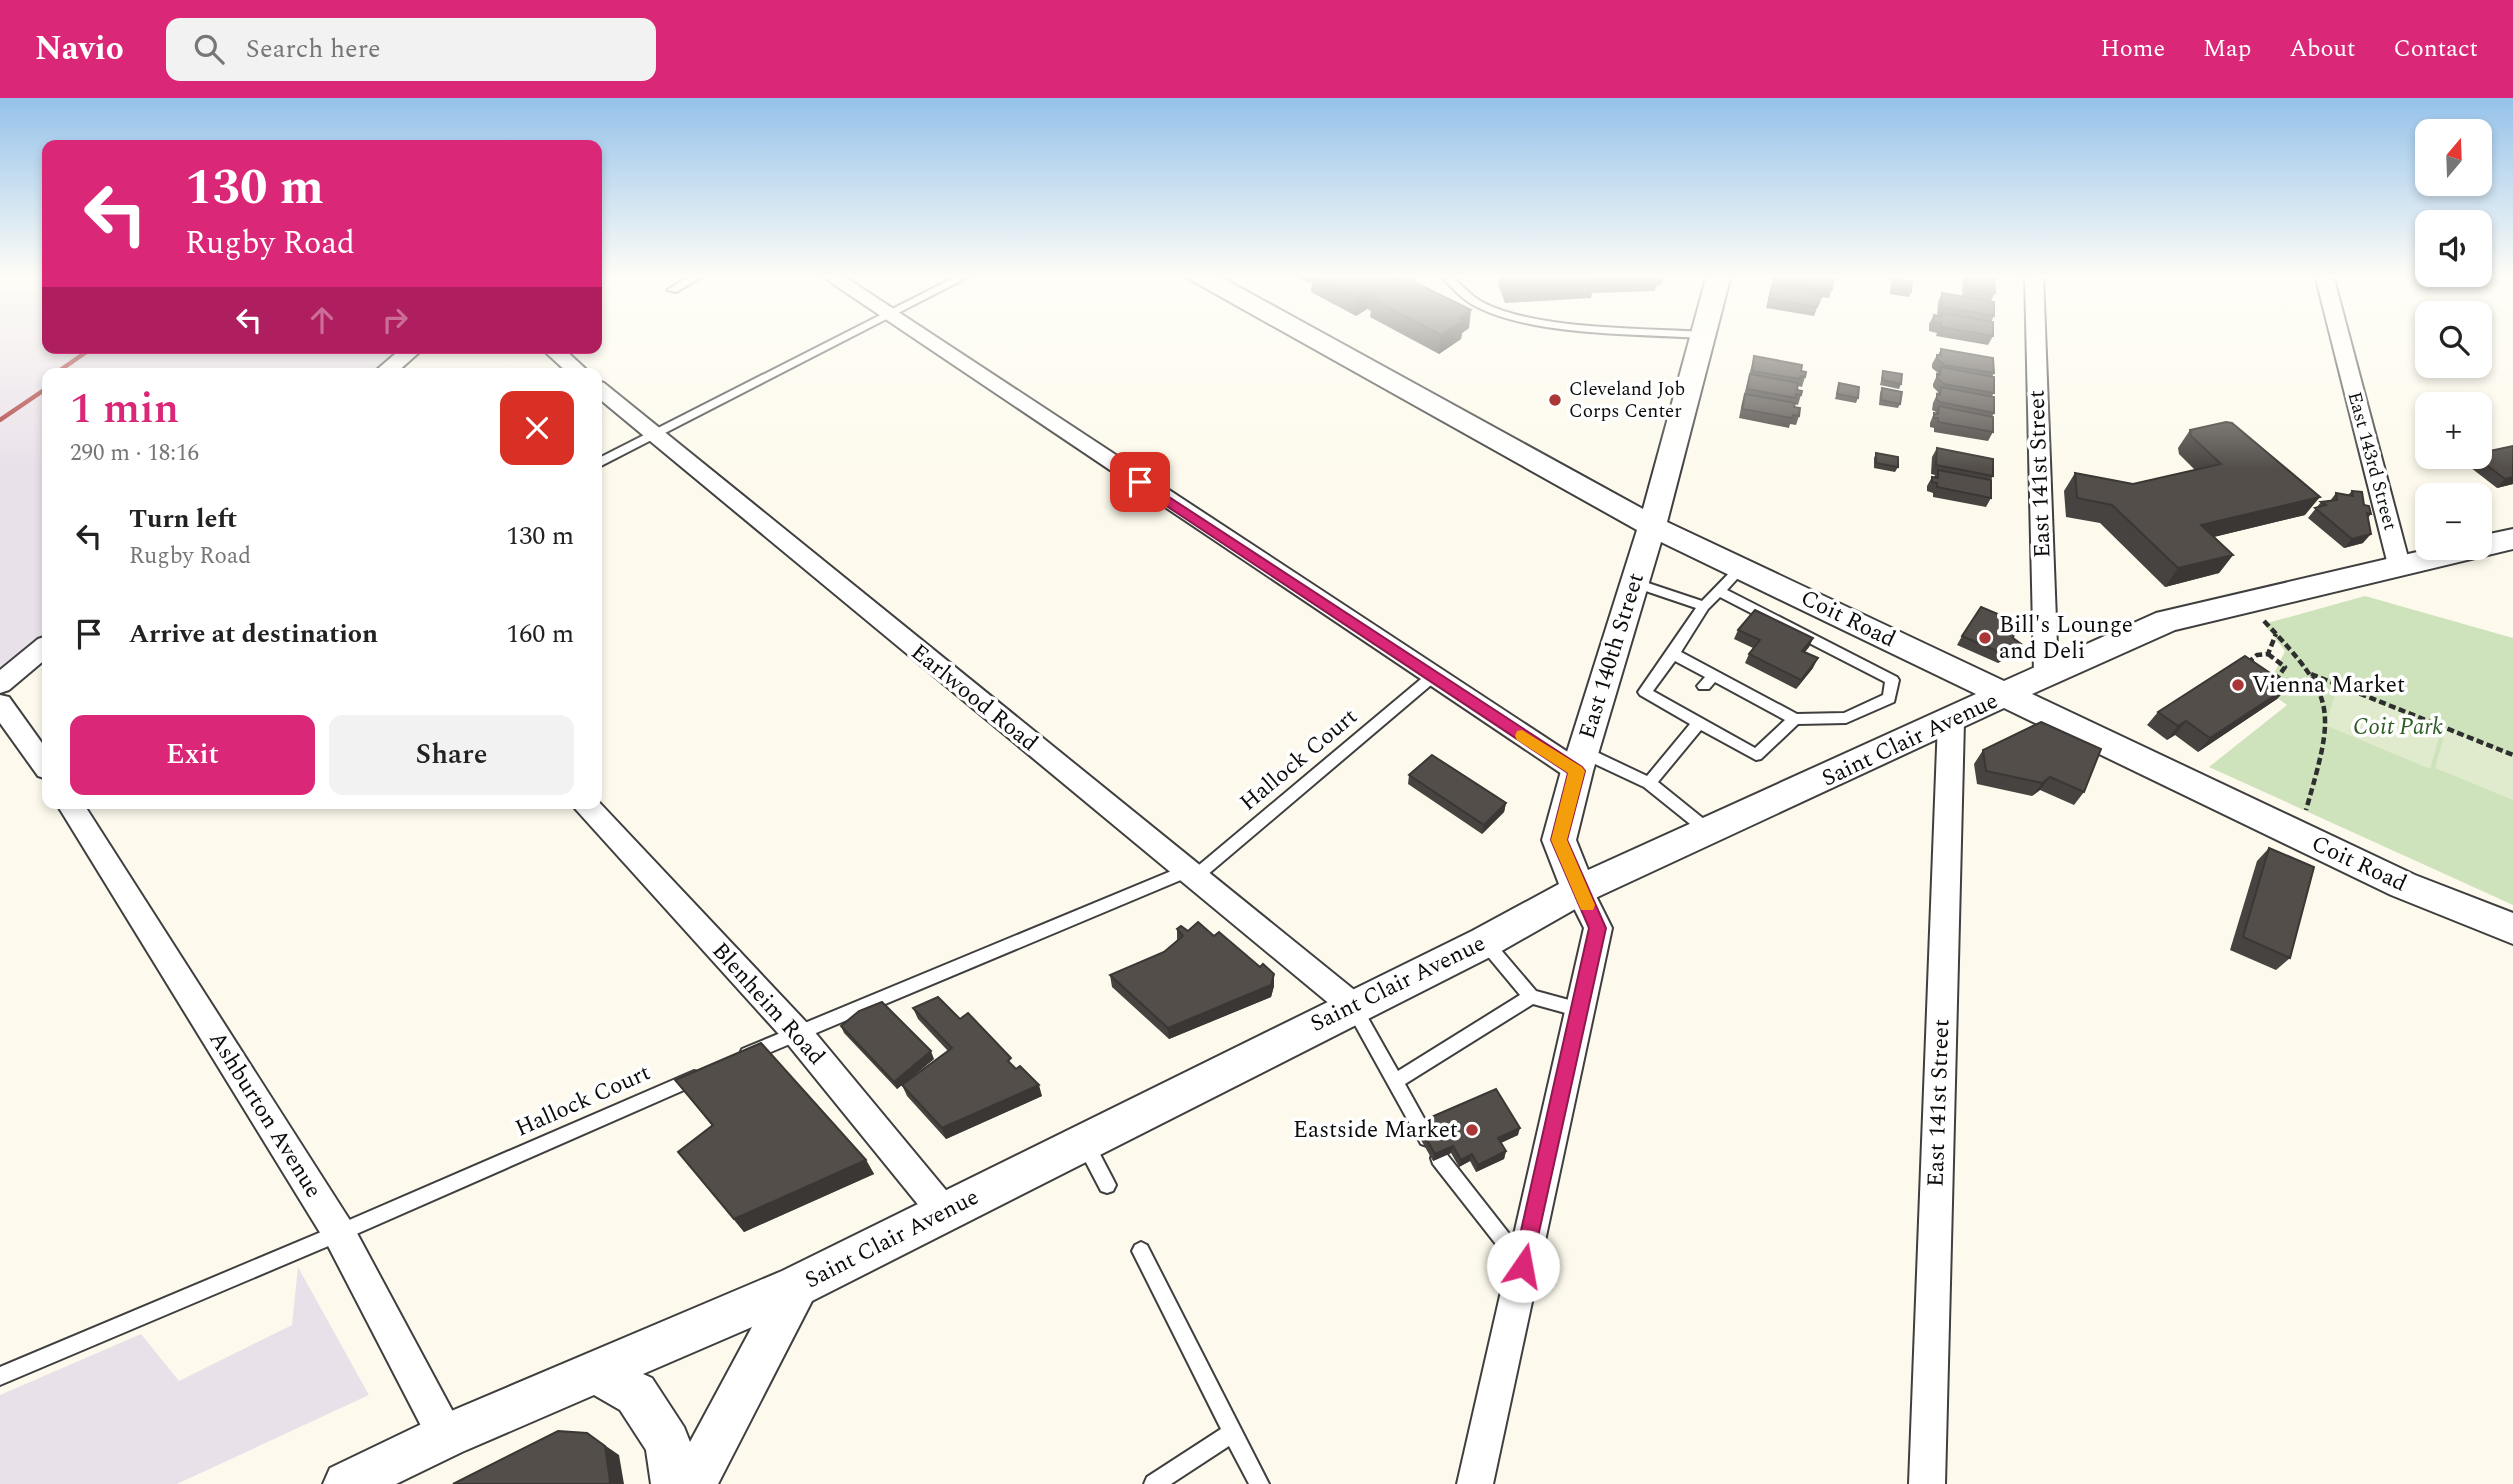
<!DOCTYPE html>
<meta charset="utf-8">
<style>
:root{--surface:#fff;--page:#f2f2f2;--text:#222;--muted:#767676;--accent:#db2777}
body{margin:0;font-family:Spectral,serif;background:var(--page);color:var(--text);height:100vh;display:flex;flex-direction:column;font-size:26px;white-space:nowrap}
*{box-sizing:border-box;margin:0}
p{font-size:23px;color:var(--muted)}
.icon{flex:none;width:38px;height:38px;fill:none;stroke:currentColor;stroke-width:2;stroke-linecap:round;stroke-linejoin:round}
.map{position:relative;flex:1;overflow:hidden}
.panel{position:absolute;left:42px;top:270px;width:560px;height:441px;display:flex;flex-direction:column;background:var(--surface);border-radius:14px;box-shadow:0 4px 10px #0003}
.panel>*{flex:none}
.top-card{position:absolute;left:42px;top:42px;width:560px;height:214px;border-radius:14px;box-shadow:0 4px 10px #0003;background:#db2777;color:#fff;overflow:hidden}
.needle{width:46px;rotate:19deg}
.controls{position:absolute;left:2415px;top:21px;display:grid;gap:14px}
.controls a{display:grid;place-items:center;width:77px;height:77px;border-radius:14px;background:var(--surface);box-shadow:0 4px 10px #0003;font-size:35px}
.pin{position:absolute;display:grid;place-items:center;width:60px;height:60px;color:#fff;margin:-30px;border-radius:14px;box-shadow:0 4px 10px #0006}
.me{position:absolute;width:77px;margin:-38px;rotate:12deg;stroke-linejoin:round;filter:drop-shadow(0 0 5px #0008)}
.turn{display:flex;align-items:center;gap:24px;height:147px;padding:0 28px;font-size:32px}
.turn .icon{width:91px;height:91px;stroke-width:2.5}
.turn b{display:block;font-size:49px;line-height:60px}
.lanes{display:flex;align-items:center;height:66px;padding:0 28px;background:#0003;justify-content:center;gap:35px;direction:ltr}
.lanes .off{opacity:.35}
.round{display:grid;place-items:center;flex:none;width:74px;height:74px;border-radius:14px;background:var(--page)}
.headline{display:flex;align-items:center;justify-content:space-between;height:119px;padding:0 28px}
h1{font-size:42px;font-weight:600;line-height:52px;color:var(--accent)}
.button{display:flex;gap:14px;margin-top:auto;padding:14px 28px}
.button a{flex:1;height:80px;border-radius:14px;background:var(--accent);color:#fff;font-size:28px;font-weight:600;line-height:80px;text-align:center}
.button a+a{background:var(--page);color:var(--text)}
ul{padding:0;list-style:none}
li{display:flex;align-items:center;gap:21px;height:98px;padding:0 28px}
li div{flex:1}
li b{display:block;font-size:26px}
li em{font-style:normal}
header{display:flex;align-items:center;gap:42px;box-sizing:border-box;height:98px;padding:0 35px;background:var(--accent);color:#fff}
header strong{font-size:33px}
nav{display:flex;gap:38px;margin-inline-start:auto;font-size:24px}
.search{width:490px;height:63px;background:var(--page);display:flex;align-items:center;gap:18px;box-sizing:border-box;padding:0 24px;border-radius:14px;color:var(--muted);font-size:26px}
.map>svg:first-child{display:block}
.industrial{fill:#e9e1ea}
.green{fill:#cee3bb}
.pitch{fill:#dfebcc}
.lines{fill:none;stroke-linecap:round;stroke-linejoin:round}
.service-casing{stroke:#3f3f3f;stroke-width:4}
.minor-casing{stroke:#3f3f3f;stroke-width:4}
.tertiary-casing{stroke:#3f3f3f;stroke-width:4}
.path{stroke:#2e2e2e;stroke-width:4.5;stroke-dasharray:7 3.5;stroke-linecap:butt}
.service{fill:#fff;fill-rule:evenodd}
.minor{fill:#fff;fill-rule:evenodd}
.tertiary{fill:#fff;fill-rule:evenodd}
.rail{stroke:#aa3637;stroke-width:4.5}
.wall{fill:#474340}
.shaded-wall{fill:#3a3734}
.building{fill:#534e4a;stroke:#3a3734;stroke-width:2}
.route{fill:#db2777;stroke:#8e194d;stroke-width:2}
.slow{fill:#f59e0b}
.poi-dot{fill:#aa3637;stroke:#fff;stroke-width:2.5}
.labels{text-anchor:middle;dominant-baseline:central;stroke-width:7;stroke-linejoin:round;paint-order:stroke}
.far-poi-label{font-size:19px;fill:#0c0c0c;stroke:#fff;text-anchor:start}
.far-street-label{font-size:19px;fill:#0c0c0c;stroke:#fff}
.street-label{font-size:23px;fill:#0c0c0c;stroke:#fff}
.poi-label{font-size:23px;fill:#0c0c0c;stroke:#fff;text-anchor:start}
.park-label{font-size:23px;font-style:italic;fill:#2e5b25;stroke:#fff}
</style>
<header>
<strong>Navio</strong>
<div class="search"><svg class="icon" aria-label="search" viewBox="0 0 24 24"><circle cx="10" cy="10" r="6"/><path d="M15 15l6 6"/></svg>Search here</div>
<nav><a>Home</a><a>Map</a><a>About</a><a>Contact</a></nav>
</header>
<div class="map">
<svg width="2513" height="1386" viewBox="0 0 2513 1386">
<rect width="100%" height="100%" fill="#fdfaed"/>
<g class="industrial">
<polygon points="0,177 47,177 47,250 414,250 383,275 47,275 47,547 0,586"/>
<polygon points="298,1169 369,1297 177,1386 0,1386 0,1297 141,1236 179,1283 292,1227"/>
</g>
<polygon class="green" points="2365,498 2513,540 2513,807 2209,669 2287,607 2266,592 2285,553 2264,526"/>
<g class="pitch">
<polygon points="2338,588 2442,629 2430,671 2325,627"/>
<polygon points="2446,631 2513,658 2513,702 2435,670"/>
</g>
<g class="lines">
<defs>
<g id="service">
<polygon points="692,177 705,177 676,194 667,192"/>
<polygon points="959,177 972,177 597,370 597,361"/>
<path d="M1440,177H1451C1461,187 1472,199 1484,205C1538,232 1642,230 1703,234L1708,237L1703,240C1639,236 1534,238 1477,209C1464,203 1451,189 1440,177Z"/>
<path d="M1741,466L1747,470L1727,492L1897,579L1899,582L1894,604L1846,625L1798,626L1761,661L1756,662L1701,632L1658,684L1715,730L1717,734L1715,738H1705L1644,689L1578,658L1576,654L1583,649L1588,650L1647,678L1690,626L1640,597L1638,594L1696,510L1631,488L1629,485L1631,482H1639L1702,503L1737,467ZM1720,499L1885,584L1883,597L1844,615L1797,616L1681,554L1708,511ZM1675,563L1705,579L1697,588L1699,591H1709L1715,584L1785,622L1755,650L1653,593Z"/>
<polygon points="1432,574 1437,576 1439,579 1437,582 1200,783 1195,785 1190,783 1188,779 754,961 748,963 742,961 740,956 742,951 1181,769 1186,767 1193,772 1427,576"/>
<polygon points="1485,838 1490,839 1536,893 1580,905 1586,907 1588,912 1586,917 1580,919 1533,906 1405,986 1435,1040 1433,1046 1427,1048 1421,1046 1345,909 1347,904 1353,902 1359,904 1398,973 1520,897 1480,849 1477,844 1480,839"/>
<polygon points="694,973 700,975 702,980 700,985 345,1141 0,1287 0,1269 333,1129"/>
<polygon points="1085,1037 1091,1039 1113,1081 1116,1087 1113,1093 1107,1095 1101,1093 1079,1051 1077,1045 1079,1039"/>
<polygon points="1439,1052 1445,1054 1529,1161 1532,1167 1529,1173 1523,1176 1517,1173 1433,1066 1431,1060 1433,1054"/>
<polygon points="1141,1144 1147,1147 1269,1386 1249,1386 1229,1348 1171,1386 1144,1386 1147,1379 1221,1331 1132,1153 1135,1147"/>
</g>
<g id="minor">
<polygon points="820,177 842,177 1586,666 1590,673 1586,680 1577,683 1568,680"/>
<polygon points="2025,177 2043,177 2058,575 2055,581 2046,584 2037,581 2034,575"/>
<polygon points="2315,177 2333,177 2410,467 2407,473 2399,475 2391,473 2388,467"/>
<polygon points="402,250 424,250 396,275 373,275"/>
<polygon points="541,250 563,250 590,275 568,275"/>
<polygon points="597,283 604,285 1363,899 1368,908 1363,917 1353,921 1343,917 597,299"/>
<polygon points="47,538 47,560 9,592 0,595 0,572 38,541"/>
<polygon points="0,597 9,599 47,652 47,681 38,678 0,625"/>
<polygon points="1951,613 1960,616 1964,623 1945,1386 1909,1386 1938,623 1942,616"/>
<polygon points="597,702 808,926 955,1103 960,1114 955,1125 944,1130 933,1125 786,944 570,705 597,705"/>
<polygon points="56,705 83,705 351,1124 459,1325 464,1338 459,1351 446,1356 433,1351 327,1146"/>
<polygon points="1579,780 1589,784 1612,830 1493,1386 1457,1386 1584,830 1565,792 1569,784"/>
</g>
<path id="tertiary" d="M1188,177H1217L1643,411L1707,177H1731L1667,424L2004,583L2156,515L2434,450H2480V438L2513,431V451L2175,532L2032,596L2415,777L2513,815V846L2391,797L2004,610L1591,802L1498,855L812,1203L718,1386H651L646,1352L620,1312L594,1297L462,1354L396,1386H323L330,1370L430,1322L782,1173L1472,833L1559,786L1542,742L1561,673L1637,432L1191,182ZM1661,444L1976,596L1588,772L1576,742L1593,673ZM752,1229L690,1344L684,1329L652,1280L643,1276Z"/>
</defs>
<use href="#service" class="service-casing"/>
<use href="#minor" class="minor-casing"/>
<use href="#tertiary" class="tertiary-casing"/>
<g class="path">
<path d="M2264,523C2338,601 2335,611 2306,712"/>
<polyline points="2268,556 2285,569 2278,579 2271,578"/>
<polyline points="2253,566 2251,562 2257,557 2268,556 2276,536"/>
<polyline points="2311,576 2513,657"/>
</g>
<use href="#service" class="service"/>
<use href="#minor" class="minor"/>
<use href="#tertiary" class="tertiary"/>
<g class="rail">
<polyline points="56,275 92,250"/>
<polyline points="0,322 47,290"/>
</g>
</g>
<g class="wall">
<polygon points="1293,177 1403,177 1402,182 1469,230 1462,235 1461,241 1439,256 1370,219 1371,213 1367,211 1356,218 1311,194 1312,184 1309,185"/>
<polygon points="1499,177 1664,177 1661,187 1656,188 1655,193 1592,195 1591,200 1505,205 1498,186"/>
<polygon points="1774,177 1811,177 1832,191 1829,200 1821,199 1814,218 1766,210"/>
<polygon points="1965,177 1994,177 1995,195 1991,203 1994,218 1991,224 1993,238 1988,247 1936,238 1937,235 1929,233 1929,226 1934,217 1937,218 1938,204 1942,195 1962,199 1963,181"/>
<polygon points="1893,181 1911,194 1909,199 1890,196 1891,185"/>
<polygon points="1941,251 1994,275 1992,279 1994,295 1992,298 1994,315 1992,319 1993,334 1988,343 1934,334 1934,330 1930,329 1930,325 1934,315 1936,316 1936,314 1932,312 1933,305 1938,294 1933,289 1933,286 1938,275 1932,270 1932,266 1937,257 1938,257"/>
<polygon points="1754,258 1801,273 1805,279 1802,289 1798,288 1797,292 1801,297 1798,307 1794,306 1794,309 1799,318 1796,327 1790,326 1789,330 1739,320 1742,305"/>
<polygon points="1883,273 1901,286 1899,291 1880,287"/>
<polygon points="1839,285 1858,300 1856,305 1835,301"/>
<polygon points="1882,290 1900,306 1898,310 1879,307 1880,295"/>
<polygon points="2190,332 2305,417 2214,439 2233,457 2219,475 2165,489 2100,425 2066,419 2064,393 2075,375 2133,386 2195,372 2179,356 2178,350"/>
<polygon points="1937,350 1993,378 1991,382 1991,400 1986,409 1933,399 1933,395 1927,393 1927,388 1932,379 1934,379 1935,377 1931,376 1932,359"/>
<polygon points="1876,355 1898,369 1895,374 1874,370 1874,360"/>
<polygon points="2472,359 2480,359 2513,386 2497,390 2466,366"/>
<polygon points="2352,393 2371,416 2368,420 2363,445 2344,450 2308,420 2321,404 2330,403 2336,395 2348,397"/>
<polygon points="1738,532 1813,540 1809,549 1805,554 1813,570 1796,591 1745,565 1749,556 1753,550 1734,541"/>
<polygon points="1962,538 2013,540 2015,555 1998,565 1957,547"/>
<polygon points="2289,588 2277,601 2198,654 2175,637 2167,642 2147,627 2158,614"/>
<polygon points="2041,624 2084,694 2074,707 2040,692 2032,698 1977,686 1974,666 1983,652"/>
<polygon points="1409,677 1506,705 1504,714 1482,736 1408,686"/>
<polygon points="2269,750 2290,860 2276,872 2230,852 2257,763"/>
<polygon points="1177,831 1214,838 1260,869 1274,876 1274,888 1271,899 1169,941 1112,889 1110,877 1164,854 1177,842"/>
<polygon points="913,910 960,921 1014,969 1042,998 946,1041 907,998 902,987 897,991 844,935 841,928 934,961 902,987 948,953 918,921"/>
<polygon points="675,982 866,1062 874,1076 744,1134 678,1054 712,1028"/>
<polygon points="1429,1020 1518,1037 1501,1045 1506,1053 1504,1061 1476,1074 1470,1063 1459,1069 1451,1055 1433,1063 1421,1042 1423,1035 1430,1032 1427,1028"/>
</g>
<g class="shaded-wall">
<polygon points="1309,177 1312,177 1312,184 1309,185"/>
<polygon points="1393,177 1403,177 1402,189 1392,178"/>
<polygon points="1369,193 1367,211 1356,218 1357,200"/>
<polygon points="1471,212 1469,230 1462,235 1461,241 1439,256 1441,237 1459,220"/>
<polygon points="2513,379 2513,386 2497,390 2505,381"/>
<polygon points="2320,399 2305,417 2188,445 2201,427"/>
<polygon points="2371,436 2363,445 2344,450 2352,441"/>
<polygon points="2233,457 2219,475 2165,489 2178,470"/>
<polygon points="1813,540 1809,549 1798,562 1802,553"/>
<polygon points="2021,546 2015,555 1998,565 2004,556"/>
<polygon points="1818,560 1813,570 1796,591 1801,582"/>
<polygon points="2289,588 2277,601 2198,654 2210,640"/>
<polygon points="2186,623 2175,637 2167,642 2178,628"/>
<polygon points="2050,679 2040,692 2032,698 2042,685"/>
<polygon points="1506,705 1504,714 1482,736 1484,727"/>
<polygon points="1274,876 1274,888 1271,899 1169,941 1168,930"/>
<polygon points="931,953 934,961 897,991 894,984"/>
<polygon points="1039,987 1042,998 946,1041 942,1030"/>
<polygon points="1520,1030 1518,1037 1496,1047 1498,1040"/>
<polygon points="1453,1048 1451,1055 1433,1063 1435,1056"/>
<polygon points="1506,1053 1504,1061 1476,1074 1478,1067"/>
<polygon points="1472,1056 1470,1063 1459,1069 1461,1062"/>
<polygon points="866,1062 874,1076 744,1134 734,1121"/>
<polygon points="587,1335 619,1357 624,1386 609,1386"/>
</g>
<g class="building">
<polygon points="1314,177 1393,177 1392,178 1401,183 1406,180 1471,212 1459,220 1464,222 1441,237 1372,201 1378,197 1369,193 1357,200"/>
<polygon points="1505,177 1593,177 1595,182 1508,187"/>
<polygon points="1775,177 1811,177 1833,181 1832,191 1820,189 1819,192 1773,184"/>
<polygon points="1967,177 1994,177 1995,195 1967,190"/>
<polygon points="1893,181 1912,184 1911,194 1892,191"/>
<polygon points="1772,188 1817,196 1821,199 1817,209 1769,201"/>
<polygon points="1942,195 1994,204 1994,218 1942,209"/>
<polygon points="1942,215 1993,224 1993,238 1941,229 1941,225 1933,224 1934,217 1942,219"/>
<polygon points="1941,251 1993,260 1994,275 1944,267 1937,261 1937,257 1941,258"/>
<polygon points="1754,258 1802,267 1801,273 1806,274 1805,279 1800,278 1800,281 1752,273"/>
<polygon points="1941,269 1994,279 1994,295 1944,286 1937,280 1937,276 1940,277"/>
<polygon points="1883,273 1902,276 1901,286 1882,282"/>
<polygon points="1750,276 1798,285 1797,292 1802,293 1801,297 1796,296 1796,300 1747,291"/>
<polygon points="1839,285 1859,289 1858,300 1837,296"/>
<polygon points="1941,289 1994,299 1994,315 1940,304 1937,302 1937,296 1940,297"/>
<polygon points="1882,290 1902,294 1900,306 1881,302"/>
<polygon points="1745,296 1795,305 1794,309 1800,310 1799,318 1793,317 1792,320 1742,311"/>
<polygon points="1939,308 1993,319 1993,334 1938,324 1938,320 1934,320 1934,315 1938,316"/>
<polygon points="2226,324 2232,325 2320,399 2201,427 2233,457 2178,470 2112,407 2077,400 2075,375 2133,386 2221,366 2191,338 2190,332"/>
<polygon points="2513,348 2513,379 2505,381 2476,359 2480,359 2480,355"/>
<polygon points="1937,350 1993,361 1993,378 1936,367"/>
<polygon points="1876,355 1898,359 1898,369 1876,365"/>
<polygon points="1938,372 1991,382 1991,400 1937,389 1937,385 1932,384 1932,379 1938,380"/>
<polygon points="2352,393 2362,394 2364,407 2369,408 2371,416 2367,415 2371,436 2352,441 2315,410 2326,407 2321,404 2337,402 2336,395 2353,398"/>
<polygon points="1981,509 2017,524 2013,540 2021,546 2004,556 1962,538"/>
<polygon points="1755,512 1813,540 1802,553 1818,560 1801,582 1749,556 1760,542 1738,532"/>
<polygon points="2245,558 2289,588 2210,640 2186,623 2178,628 2158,614"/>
<polygon points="2041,624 2101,651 2084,694 2050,679 2042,685 1986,673 1983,652"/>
<polygon points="1432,657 1506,705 1484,727 1409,677"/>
<polygon points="2269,750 2314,769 2290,860 2243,839"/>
<polygon points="1198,824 1214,838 1219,834 1260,869 1263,866 1274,876 1271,887 1168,930 1110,877 1164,854 1183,838 1177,831 1181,828 1188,833"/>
<polygon points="938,899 960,921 968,915 1011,960 1008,963 1016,971 1020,968 1039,987 942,1030 902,987 952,950 913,910"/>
<polygon points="882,904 931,953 894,984 841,928 859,913"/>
<polygon points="761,945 866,1062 734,1121 678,1054 713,1027 675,982"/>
<polygon points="1496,991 1520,1030 1498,1040 1506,1053 1478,1067 1472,1056 1461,1062 1453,1048 1435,1056 1423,1035 1434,1030 1429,1020"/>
<polygon points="558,1333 587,1335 605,1348 610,1383 609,1386 453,1386"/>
</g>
<linearGradient id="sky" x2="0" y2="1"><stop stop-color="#95c2ea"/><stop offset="0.48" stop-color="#fefdf7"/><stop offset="1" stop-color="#fefdf7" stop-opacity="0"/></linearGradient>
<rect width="2513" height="371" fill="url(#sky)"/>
<polygon class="route" points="1140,380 1582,669 1585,673 1567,742 1606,830 1530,1175 1523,1178 1516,1175 1513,1168 1589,830 1551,742 1568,675 1135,387 1133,384"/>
<polygon class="slow" points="1522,632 1582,669 1585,673 1567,742 1595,807 1593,812 1581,812 1551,742 1568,675 1517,642 1515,638 1517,633"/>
<g class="poi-dot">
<circle cx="1555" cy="302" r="7"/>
<circle cx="1985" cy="540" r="7"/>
<circle cx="2238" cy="587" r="7"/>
<circle cx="1472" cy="1032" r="7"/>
</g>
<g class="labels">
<g class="far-poi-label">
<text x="1569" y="291">Cleveland Job<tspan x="1569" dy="22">Corps Center</tspan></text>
</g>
<g class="far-street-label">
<text transform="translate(2372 363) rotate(75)">East 143rd Street</text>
</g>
<g class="street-label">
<text transform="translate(2040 376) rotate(-92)">East 141st Street</text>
<text transform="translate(1848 521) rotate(26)">Coit Road</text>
<text transform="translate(1612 558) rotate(-73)">East 140th Street</text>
<text transform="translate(974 600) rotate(39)">Earlwood Road</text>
<text transform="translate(1910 642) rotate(-25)">Saint Clair Avenue</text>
<text transform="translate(1299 662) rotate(-40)">Hallock Court</text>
<text transform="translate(2359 766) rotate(25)">Coit Road</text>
<text transform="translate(1398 886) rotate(-26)">Saint Clair Avenue</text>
<text transform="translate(768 906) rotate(48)">Blenheim Road</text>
<text transform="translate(583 1003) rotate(-24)">Hallock Court</text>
<text transform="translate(1939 1005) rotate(-88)">East 141st Street</text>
<text transform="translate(265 1017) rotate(58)">Ashburton Avenue</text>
<text transform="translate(892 1141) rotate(-27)">Saint Clair Avenue</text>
</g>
<g class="poi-label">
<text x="1999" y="527">Bill's Lounge<tspan x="1999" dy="26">and Deli</tspan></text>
<text x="2252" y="587">Vienna Market</text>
<text x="1458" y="1032" text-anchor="end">Eastside Market</text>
</g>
<g class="park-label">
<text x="2398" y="629">Coit Park</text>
</g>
</g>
</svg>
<div class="controls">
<a><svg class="needle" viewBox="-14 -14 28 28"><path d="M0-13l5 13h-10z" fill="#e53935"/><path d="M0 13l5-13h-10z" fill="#767676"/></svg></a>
<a><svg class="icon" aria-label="sound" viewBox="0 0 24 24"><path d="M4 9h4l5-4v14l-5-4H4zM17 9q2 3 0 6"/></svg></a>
<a><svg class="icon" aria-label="search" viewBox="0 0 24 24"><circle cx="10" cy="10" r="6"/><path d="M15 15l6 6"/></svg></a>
<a>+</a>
<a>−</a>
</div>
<div class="pin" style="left:1140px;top:384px;background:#d93025"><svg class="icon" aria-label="arrive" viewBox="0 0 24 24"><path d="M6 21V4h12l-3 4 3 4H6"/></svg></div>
<svg class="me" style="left:1523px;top:1168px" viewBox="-20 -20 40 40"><circle r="19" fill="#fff"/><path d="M0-13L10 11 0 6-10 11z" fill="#db2777"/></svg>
<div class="top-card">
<div class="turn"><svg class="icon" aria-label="left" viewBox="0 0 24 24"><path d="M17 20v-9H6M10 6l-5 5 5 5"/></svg><div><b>130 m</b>Rugby Road</div></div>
<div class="lanes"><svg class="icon" aria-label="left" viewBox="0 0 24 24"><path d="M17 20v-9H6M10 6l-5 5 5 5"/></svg><svg class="icon off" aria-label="ahead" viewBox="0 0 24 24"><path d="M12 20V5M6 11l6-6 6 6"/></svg><svg class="icon off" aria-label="right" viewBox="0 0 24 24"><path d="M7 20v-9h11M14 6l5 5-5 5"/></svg></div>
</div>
<section class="panel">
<div class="headline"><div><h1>1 min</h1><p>290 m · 18:16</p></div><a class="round" style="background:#d93025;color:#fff"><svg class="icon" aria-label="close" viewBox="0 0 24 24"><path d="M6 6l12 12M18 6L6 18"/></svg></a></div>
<ul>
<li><svg class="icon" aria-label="left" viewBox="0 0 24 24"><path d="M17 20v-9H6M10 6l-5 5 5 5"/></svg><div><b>Turn left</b><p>Rugby Road</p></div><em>130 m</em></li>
<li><svg class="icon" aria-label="arrive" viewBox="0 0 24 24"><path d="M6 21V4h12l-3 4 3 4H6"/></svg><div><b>Arrive at destination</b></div><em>160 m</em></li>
</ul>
<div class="button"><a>Exit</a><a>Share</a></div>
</section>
</div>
